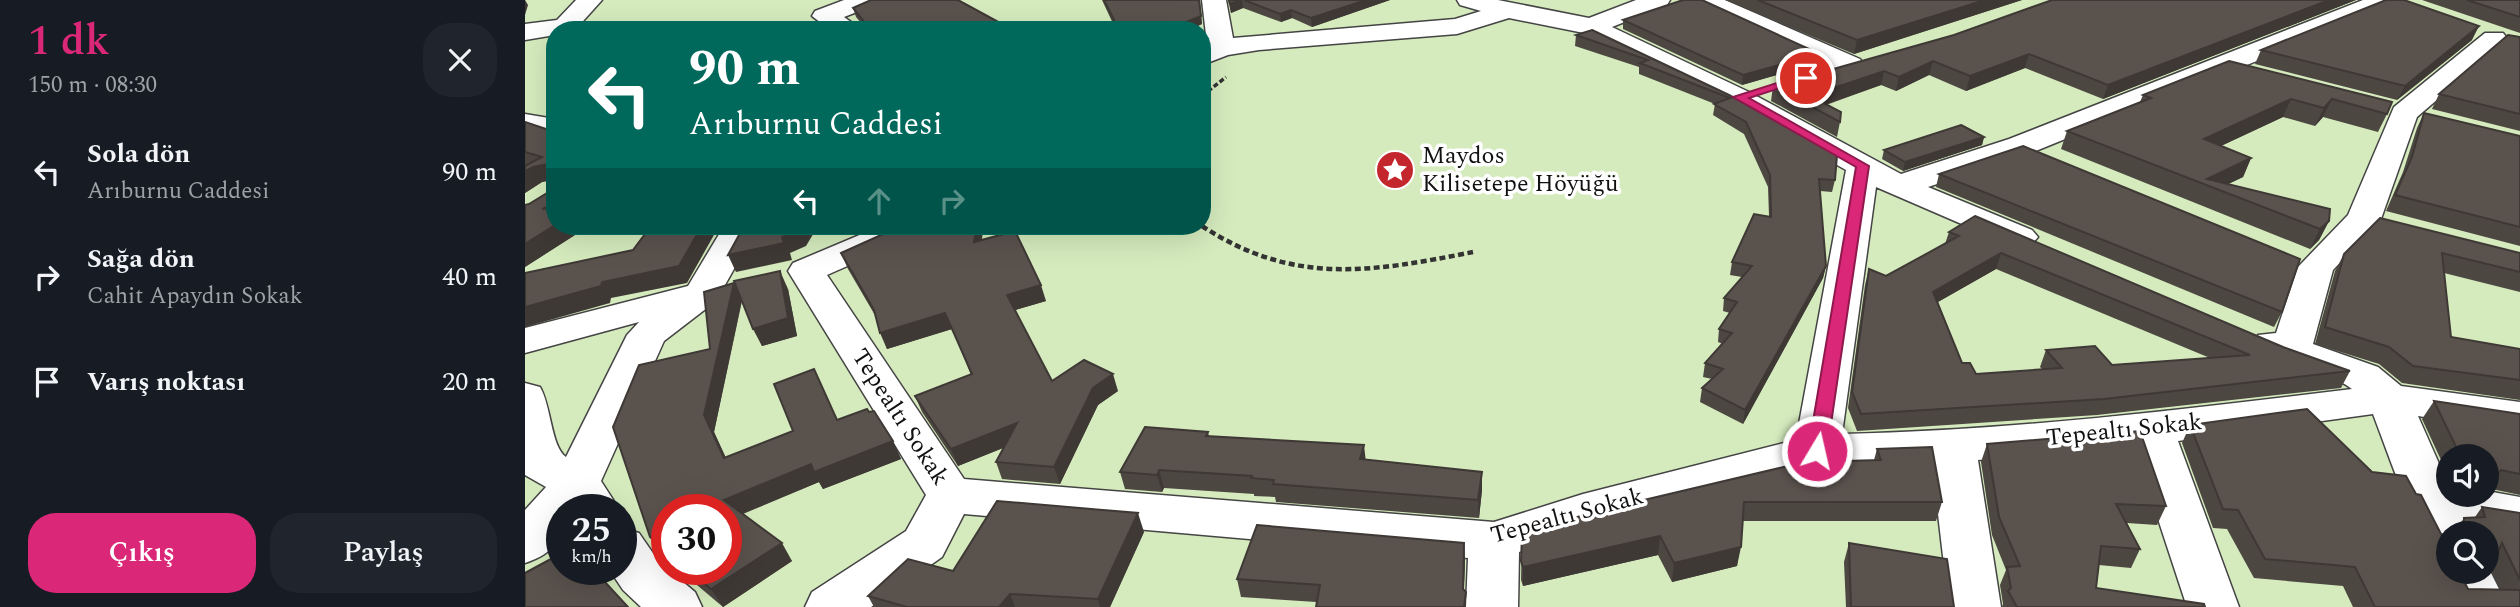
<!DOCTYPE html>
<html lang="tr">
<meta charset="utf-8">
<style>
:root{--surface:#171b24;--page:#20242c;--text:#f1f3f6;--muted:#9ea1a6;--accent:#db2777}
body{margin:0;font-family:Spectral,serif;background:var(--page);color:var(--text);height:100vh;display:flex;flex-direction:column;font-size:26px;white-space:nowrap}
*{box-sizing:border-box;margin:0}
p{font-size:23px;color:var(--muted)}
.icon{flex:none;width:38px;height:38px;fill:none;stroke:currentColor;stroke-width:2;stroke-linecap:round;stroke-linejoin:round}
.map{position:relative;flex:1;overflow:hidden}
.drawer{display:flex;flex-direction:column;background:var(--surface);width:525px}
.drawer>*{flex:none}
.guide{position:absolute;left:21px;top:21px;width:665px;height:214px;border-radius:28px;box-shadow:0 7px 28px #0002;background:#00695c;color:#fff;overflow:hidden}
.controls{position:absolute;left:1911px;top:444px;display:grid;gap:14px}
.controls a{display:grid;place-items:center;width:63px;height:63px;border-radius:50%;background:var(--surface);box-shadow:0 7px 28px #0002;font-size:35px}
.speed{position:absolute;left:21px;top:494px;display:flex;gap:14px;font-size:35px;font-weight:700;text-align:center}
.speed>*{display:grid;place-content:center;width:91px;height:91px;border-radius:50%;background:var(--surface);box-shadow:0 7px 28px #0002;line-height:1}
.speed small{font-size:18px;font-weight:400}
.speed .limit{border:10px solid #d22;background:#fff;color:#111}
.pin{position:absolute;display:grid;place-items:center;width:60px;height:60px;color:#fff;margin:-30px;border:4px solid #fff;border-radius:50%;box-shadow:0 2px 7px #0007}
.me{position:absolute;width:77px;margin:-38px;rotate:9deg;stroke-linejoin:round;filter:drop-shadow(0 0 5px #0008)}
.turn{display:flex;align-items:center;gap:24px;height:147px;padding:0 28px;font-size:32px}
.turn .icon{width:91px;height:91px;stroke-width:2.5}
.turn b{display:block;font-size:49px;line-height:60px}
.lanes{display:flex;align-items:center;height:66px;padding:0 28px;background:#0003;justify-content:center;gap:35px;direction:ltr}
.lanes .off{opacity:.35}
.round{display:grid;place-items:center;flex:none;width:74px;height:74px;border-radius:28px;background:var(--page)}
.headline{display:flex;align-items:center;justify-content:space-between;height:119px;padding:0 28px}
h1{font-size:42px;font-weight:600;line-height:52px;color:var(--accent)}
.primary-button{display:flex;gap:14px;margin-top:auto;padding:14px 28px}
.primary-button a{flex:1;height:80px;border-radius:28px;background:var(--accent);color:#fff;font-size:28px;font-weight:600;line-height:80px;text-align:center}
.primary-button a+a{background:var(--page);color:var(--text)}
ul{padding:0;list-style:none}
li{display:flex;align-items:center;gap:21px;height:105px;padding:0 28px}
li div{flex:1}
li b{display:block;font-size:26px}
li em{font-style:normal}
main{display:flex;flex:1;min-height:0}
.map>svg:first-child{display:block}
.green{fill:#d5ebbd;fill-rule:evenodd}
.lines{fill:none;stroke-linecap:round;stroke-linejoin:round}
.minor-casing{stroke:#444;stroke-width:3}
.path-far1{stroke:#333;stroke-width:3.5;stroke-dasharray:5 2.5;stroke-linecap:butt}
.path{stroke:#333;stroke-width:4.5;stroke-dasharray:6 3.5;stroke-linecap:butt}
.minor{fill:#fff;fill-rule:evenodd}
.wall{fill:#4d4742;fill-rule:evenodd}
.shaded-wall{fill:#3f3936}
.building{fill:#5a524d;stroke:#3f3936;stroke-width:2;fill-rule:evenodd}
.route{fill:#db2777;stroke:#8e194d;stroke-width:2}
.labels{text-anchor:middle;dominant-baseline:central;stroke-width:7;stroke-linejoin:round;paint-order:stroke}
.poi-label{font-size:24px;fill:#111;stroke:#fff;text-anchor:start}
.street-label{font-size:24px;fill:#111;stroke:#fff}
</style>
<main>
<section class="drawer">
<div class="headline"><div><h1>1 dk</h1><p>150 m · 08:30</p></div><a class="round"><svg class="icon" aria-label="close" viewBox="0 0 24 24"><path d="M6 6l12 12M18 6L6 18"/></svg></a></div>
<ul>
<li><svg class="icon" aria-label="left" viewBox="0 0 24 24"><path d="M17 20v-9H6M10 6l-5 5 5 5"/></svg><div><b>Sola dön</b><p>Arıburnu Caddesi</p></div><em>90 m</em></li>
<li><svg class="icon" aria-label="right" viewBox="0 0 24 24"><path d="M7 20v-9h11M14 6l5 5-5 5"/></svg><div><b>Sağa dön</b><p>Cahit Apaydın Sokak</p></div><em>40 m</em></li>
<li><svg class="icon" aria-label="arrive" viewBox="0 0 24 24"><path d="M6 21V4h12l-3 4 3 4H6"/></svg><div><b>Varış noktası</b></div><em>20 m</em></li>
</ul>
<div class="primary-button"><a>Çıkış</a><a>Paylaş</a></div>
</section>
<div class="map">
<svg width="1995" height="607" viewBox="0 0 1995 607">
<rect width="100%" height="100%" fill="#fffdf5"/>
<path class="green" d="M0,0H1995V607H0ZM30,30H677V226H30ZM1923,457H1962V495H1923ZM37,509H96V569H37ZM142,509H201V569H142ZM1923,534H1962V572H1923Z"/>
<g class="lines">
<defs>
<g id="minor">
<polygon points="51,0 77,0 50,30 30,30 30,35 0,40 0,24 32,20"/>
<polygon points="319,0 353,0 350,5 319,17 337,30 305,30 287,16 290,11"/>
<path d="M677,0H701L708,38L930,19L956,11L935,5L932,0H973L1064,18L1111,0H1145L1142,5L1087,27L1224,92L1376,174L1484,139L1838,0H1872L1869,5L1506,153L1403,187L1507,230L1513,237L1507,244L1495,248L1483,244L1351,187L1317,434C1488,430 1657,410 1827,389C1801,368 1745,371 1727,344L1733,335L1751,333L1773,267L1823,215L1869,107L1960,33H1978L1982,38L1978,43L1892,117L1856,219L1808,270L1788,344L1853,367L1876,386L1995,402V432L1893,416L1923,484V495H1962V491L1995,497V533L1939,522L1945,534H1923V572H1962V565L1983,607H1931L1914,572L1922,558L1905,552C1881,508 1866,461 1848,414L1653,441L1714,607H1662L1609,446L1453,460L1476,607H1424L1407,463L1292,467L1066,528L994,552L993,607H941L943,558L439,514L417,557L346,607H280L287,592L381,531L401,495L263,271L268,263L356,226H402L397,233L302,275L439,479L969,522L1058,494L1271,440L1321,170L1204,104L1059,33L984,18L932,34L734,50L703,55L677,65V47L682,44Z"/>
<polygon points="1168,0 1200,0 1335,59 1339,65 1335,71 1315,71 1171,5"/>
<polygon points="0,114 30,119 30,137 0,132"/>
<path d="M199,226H233L191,301L139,341L76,481L94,509H37C37,540 30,553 0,563V510L21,487L0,475V383L15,387C26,405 26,447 41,457L102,335L114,322L0,353V328L163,286Z"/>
<polygon points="96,528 114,533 134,562 170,592 177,607 116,607 98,590 84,569 96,569"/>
</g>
</defs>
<use href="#minor" class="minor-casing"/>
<polyline class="path-far1" points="677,96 701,77"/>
<path class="path" d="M677,226C768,286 847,272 948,252"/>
<use href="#minor" class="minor"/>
</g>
<g class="wall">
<polygon points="577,0 675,0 677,24 668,28 671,30 591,30"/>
<polygon points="703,0 865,0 787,27 767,18 756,22 718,8 706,13"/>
<polygon points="1200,0 1497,0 1329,54"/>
<polygon points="1831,0 1578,99 1500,68 1441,91 1404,75 1371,91 1356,85 1301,105 1315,122 1312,137 1246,101 1248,86 1429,35"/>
<polygon points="1897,0 1995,0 1995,33"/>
<polygon points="328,8 488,30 337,24 331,17"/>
<polygon points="1098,20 1293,63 1217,85 1098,29"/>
<polygon points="1067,30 1204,95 1310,180 1307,192 1295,191 1301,266 1298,278 1218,424 1175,402 1177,388 1187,379 1178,377 1180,363 1198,344 1193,342 1194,329 1205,313 1198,311 1199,298 1217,277 1205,275 1207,262 1244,216 1243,187 1219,134 1188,115 1190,104 1114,74 1114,67 1050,46 1051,35"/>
<polygon points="1995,37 1995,131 1907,109 1914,94"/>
<polygon points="1947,40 1872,100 1730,64 1736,50"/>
<polygon points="1704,61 1862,114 1853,132 1798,117 1790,126 1758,117 1696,146 1726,158 1718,177 1703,184 1804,221 1794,240 1785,249 1536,149 1542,131 1615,102 1618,95"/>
<polygon points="1899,113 1995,136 1995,246 1861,211 1878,172 1892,128"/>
<polygon points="0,122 30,132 30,226 64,226 0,267 0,205 4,204 22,193 22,181 17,182 0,193 0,166 1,165 0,165"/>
<polygon points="1459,137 1457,145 1378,171 1357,159 1359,150"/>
<polygon points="1414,174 1757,312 1749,327 1411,187"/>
<polygon points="1855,218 1995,253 1995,292 1919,273 1926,337 1995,349 1995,400 1877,383 1854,364 1790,344 1810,271 1819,254"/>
<path d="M1424,232L1758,347L1825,371L1816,388L1572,415L1332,431L1323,408L1340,285L1344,269L1361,276L1420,244ZM1471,269L1685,358L1587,365L1521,350L1515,367L1517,369L1451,374L1437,363L1413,302Z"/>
<polygon points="457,240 521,301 490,310 527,381 593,391 573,405 535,484 477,479 471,462 478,448 433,466 397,412 390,396 446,375 427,329 362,349 351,317 323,269 316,253"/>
<polygon points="263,289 272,336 237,346 217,301 189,432 201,458 268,431 289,369 312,420 344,412 368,441 376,459 298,489 294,482 218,514 267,561 198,607 153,569 201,569 142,509 142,559 137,555 125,537 185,349 179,292"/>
<polygon points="1909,401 1995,414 1995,495 1962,488 1962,489 1962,457 1923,457 1923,475 1897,419"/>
<polygon points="1665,425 1923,572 1943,589 1975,590 1963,564 1962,566 1962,534 1928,534 1939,518 1950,517 1957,507 1995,513 1995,607 1828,607 1818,586 1729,578 1702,529 1688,528 1657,443"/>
<polygon points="683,432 684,436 841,460 957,472 957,490 954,518 751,502 750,497 729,496 729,494 639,488 637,492 600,489 595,472"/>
<polygon points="1462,444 1641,506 1632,525 1602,523 1615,549 1606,568 1574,565 1571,588 1680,607 1477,607 1478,604 1475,585 1481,570 1467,535 1456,462"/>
<polygon points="1352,449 1417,502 1411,521 1218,521 1212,566 1147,582 1133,555 998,586 996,580 997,535 1349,460"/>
<polygon points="619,532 585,607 349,607 343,596 428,571"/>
<polygon points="939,543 940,560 939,590 791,602 716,597 712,579"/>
<polygon points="1324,543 1429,607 1321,607 1319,562"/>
</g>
<g class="shaded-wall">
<polygon points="0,0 3,5 0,15"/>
<polygon points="674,0 677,24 664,30 661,22"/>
<polygon points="715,0 717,0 718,8 706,13 705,4"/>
<polygon points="841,0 865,0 787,27 786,18"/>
<polygon points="1460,0 1497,0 1329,54 1332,40"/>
<polygon points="1804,0 1831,0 1578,99 1583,85"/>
<polygon points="766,10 767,18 756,22 755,14"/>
<polygon points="1954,26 1947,40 1872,100 1880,86"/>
<polygon points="1295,54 1293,63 1217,85 1218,75"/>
<polygon points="1504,54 1500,68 1441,91 1445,76"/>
<polygon points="1408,61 1404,75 1371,91 1374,77"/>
<polygon points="1359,71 1356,85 1290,108 1285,96"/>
<polygon points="1766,99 1758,117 1672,157 1679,139"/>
<polygon points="1807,99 1798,117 1790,126 1799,108"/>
<polygon points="1459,137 1457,145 1378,171 1380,162"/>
<polygon points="1726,158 1718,177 1693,189 1682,179"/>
<polygon points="23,164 30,179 17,182 0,193 0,171 8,167"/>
<polygon points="1804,221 1794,240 1785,249 1795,229"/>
<polygon points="30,225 64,226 0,267 0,244"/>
<polygon points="177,226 194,226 162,283 86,298 85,303 0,327 0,307 77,282"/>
<polygon points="276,226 293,226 281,246 265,253 267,260 211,272 203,255 257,237"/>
<polygon points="452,226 459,226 454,257 449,242"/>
<polygon points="1476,253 1471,269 1404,307 1408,292"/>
<polygon points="1301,266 1298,278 1218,424 1220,410"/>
<polygon points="255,271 263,289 272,336 237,346 228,329"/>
<polygon points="209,283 217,299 189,432 209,476 199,458 179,415"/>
<polygon points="516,285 521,301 487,311 482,295"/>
<polygon points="420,313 427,329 362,349 355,333"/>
<polygon points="588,374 593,391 573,405 535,484 529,467 568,388"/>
<polygon points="492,423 498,440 433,466 426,449"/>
<polygon points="368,441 376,459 298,489 294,482 209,517 199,500 286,464"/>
<polygon points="839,445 841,463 835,459"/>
<polygon points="634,470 639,488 637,492 632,475"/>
<polygon points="957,472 957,490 954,518 953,500"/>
<polygon points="613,513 619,532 585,607 575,607 573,599"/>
<polygon points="1135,536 1133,555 998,586 998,567"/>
<polygon points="257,543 267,561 198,607 186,589"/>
<polygon points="939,543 940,560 938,607 938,589"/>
<polygon points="1216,547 1212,566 1147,582 1149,563"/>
<polygon points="485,594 490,607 474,607"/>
</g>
<g class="building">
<polygon points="346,0 433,0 488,30 284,30 287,27 341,24 328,8"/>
<polygon points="579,0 674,0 676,16 661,22 671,30 594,30"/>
<polygon points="704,0 715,0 705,4"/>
<polygon points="719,0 841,0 786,18 766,10 755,14"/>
<polygon points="1158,0 1177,0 1295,54 1218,75 1098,20"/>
<polygon points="1233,0 1460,0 1332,40"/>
<polygon points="1527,0 1804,0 1583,85 1504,54 1445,76 1408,61 1374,77 1359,71 1285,96 1316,112 1315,122 1248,86 1429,35"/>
<polygon points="1861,0 1879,0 1954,26 1880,86 1736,50"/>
<polygon points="1942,0 1995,0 1995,17"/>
<polygon points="1067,30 1204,95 1312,155 1310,180 1294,179 1301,266 1220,410 1177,388 1198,369 1180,363 1207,333 1194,329 1212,302 1199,298 1227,266 1207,262 1229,214 1246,217 1245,175 1221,122 1189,104 1205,98 1115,63 1123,60 1051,35"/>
<polygon points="1983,35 1995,37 1995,114 1914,94"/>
<polygon points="1704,61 1867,102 1862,114 1807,99 1799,108 1766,99 1679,139 1726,158 1682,179 1805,209 1804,221 1795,229 1542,131 1626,98 1618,95"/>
<polygon points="1899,113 1995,136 1995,227 1870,195 1887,157"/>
<polygon points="0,122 30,132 30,204 17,209 30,208 30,225 0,244 0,205 4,204 22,193 23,164 8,167 0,171 0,166 17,157 0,152"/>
<polygon points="1436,125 1459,137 1380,162 1359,150"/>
<polygon points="1498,146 1775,259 1757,312 1414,174"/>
<path d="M1450,216L1758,347L1825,371L1579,399L1336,414L1327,392L1344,269L1361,276L1434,236L1424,232ZM1476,253L1725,355L1587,365L1570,346L1521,350L1537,368L1451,374L1445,363H1437L1408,292Z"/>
<polygon points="1855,218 1995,253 1995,272 1917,253 1926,337 1995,349 1995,380 1888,366 1864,347 1800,327 1819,254"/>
<polygon points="126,226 177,226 154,266 77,282 76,286 0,307 0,273 108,250"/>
<polygon points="219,226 276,226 274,229 257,237 259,243 203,255"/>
<polygon points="376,226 452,226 449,242 490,231 516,285 482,295 527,381 559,360 588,374 568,388 529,467 471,462 492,423 426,449 390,396 447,374 420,313 355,333 349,310 316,253"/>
<polygon points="255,271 263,318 228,329 209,281"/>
<polygon points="209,283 179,415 199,458 268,431 249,384 289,369 312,420 342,409 344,412 349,411 368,441 289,472 286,464 199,500 257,543 186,589 162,569 201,569 201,509 142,509 142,551 125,537 88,427 114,365 185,349 179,292"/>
<polygon points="1909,401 1995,414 1995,474 1976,470 1973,474 1962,474 1962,457 1936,457"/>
<polygon points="1782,409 1847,472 1881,476 1891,494 1896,495 1916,534 1923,537 1923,572 1934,572 1943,589 1995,590 1995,607 1850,607 1830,567 1740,559 1713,510 1698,509 1665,425"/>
<polygon points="620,427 683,432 681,436 839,445 835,459 957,472 953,500 748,484 749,480 726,478 727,476 634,470 632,475 595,472"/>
<polygon points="1615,431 1641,506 1591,504 1615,549 1576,546 1571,588 1679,604 1680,607 1492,607 1483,591 1486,588 1482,567 1495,566 1474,517 1462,444"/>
<polygon points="1407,447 1417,502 1219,502 1216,547 1149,563 1135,536 998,567 996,561 997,535 1068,512 1280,462 1356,460 1352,449"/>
<polygon points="472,501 613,513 573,599 485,594 474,607 382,607 343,596 383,559 428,571"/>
<polygon points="1957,507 1995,513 1995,580 1977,543 1974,550 1962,550 1962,534 1939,534 1939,518 1960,517"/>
<polygon points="732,525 939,543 938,589 941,592 939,607 791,607 795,585 712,579"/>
<polygon points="1324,543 1422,559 1429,607 1326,607"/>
<polygon points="37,553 37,569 68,569 103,607 0,607 0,573"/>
</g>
<polygon class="route" points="1277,75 1286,78 1224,98 1344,166 1302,451 1292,457 1283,451 1331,167 1208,97"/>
<defs>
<symbol id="sight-disc" viewBox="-11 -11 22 22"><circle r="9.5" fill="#c4262e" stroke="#fff"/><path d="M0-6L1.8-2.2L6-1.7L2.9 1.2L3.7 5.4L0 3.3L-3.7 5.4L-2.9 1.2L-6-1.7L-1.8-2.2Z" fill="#fff"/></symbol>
</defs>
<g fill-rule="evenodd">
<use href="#sight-disc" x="848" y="148" width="44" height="44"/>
</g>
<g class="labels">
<g class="poi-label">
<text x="897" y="156">Maydos<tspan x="897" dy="28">Kilisetepe Höyüğü</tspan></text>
</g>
<g class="street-label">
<text transform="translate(375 417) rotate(57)">Tepealtı Sokak</text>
<text transform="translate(1599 430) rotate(-6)">Tepealtı Sokak</text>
<text transform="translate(1042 516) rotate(-15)">Tepealtı Sokak</text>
</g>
</g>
</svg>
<div class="controls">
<a><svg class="icon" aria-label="sound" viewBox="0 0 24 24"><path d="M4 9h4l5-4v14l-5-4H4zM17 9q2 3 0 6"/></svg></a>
<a><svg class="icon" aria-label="search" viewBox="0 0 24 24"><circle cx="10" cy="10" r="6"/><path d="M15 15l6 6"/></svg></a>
</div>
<div class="speed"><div>25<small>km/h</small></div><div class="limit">30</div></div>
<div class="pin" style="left:1281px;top:78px;background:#d93025"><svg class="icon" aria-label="arrive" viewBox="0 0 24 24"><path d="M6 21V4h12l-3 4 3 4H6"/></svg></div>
<svg class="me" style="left:1292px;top:451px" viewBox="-20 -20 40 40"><circle r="17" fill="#db2777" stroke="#fff" stroke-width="3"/><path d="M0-11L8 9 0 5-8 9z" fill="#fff"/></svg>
<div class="guide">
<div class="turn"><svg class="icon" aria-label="left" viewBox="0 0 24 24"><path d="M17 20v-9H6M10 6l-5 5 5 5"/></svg><div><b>90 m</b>Arıburnu Caddesi</div></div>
<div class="lanes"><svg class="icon" aria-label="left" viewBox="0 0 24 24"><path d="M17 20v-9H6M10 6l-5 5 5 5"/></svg><svg class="icon off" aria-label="ahead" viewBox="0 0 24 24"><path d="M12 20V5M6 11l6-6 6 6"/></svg><svg class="icon off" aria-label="right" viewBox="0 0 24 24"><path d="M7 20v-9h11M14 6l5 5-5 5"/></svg></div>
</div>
</div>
</main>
